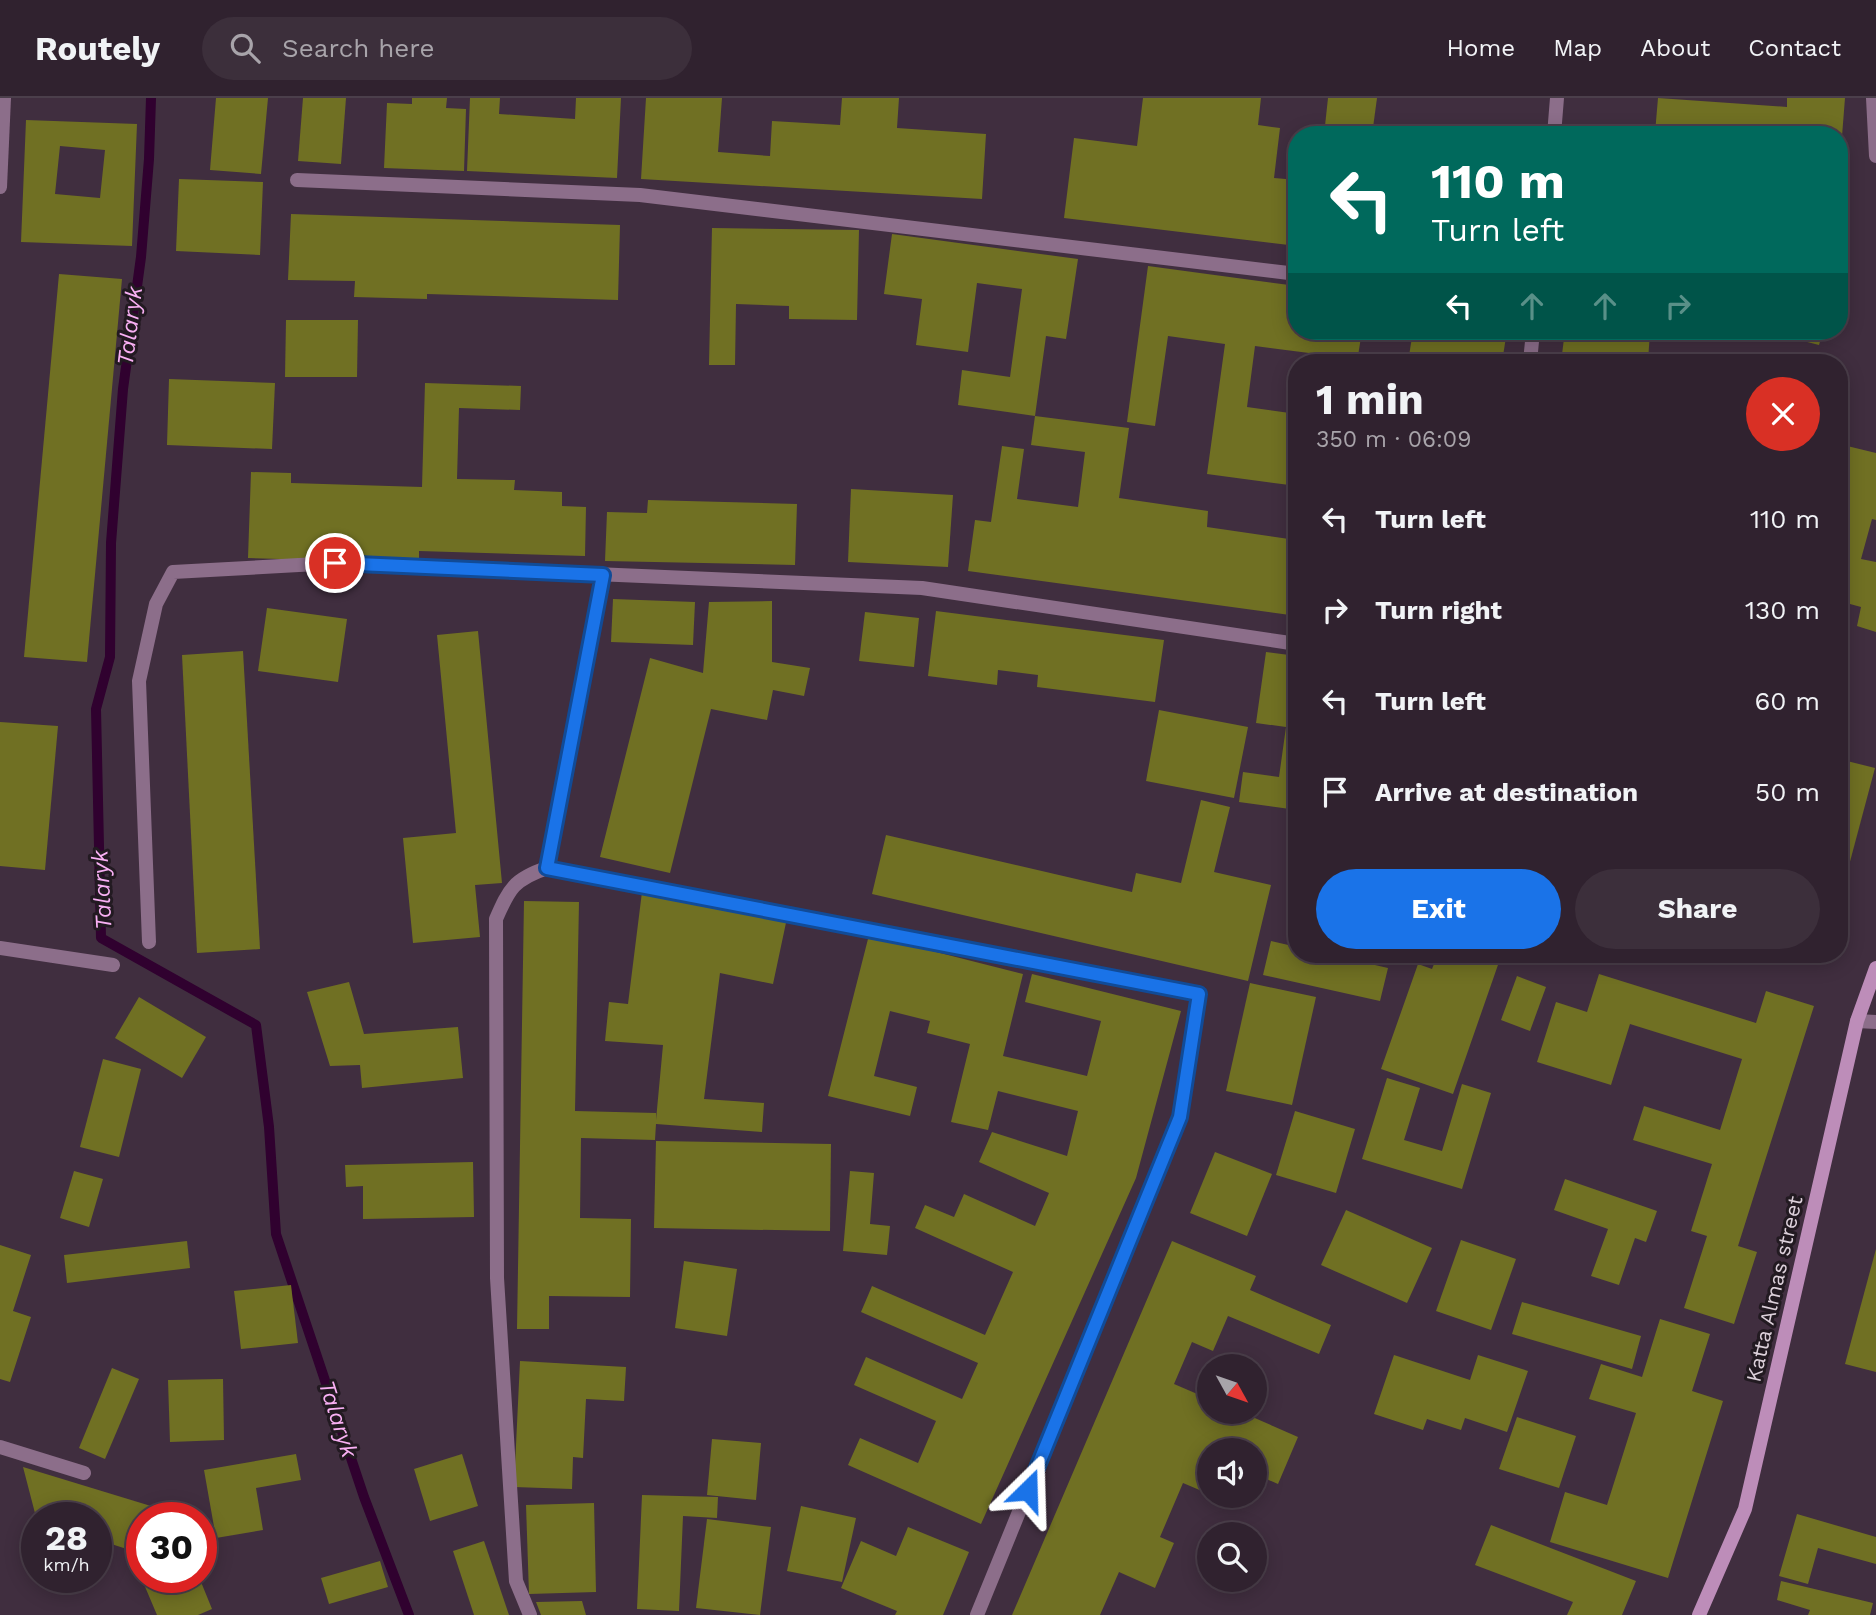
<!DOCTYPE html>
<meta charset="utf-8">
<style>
:root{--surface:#30222f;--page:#3c2f3b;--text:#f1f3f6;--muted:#a8a4aa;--line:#4b3f4b;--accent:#1a73e8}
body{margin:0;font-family:"Work Sans",sans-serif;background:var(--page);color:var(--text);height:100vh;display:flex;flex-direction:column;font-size:26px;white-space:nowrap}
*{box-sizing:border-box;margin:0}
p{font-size:23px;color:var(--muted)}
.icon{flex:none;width:38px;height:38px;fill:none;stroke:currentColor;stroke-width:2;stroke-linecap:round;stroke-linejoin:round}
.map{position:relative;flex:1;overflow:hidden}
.panel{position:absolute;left:1288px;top:256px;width:560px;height:609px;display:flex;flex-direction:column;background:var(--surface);border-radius:28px;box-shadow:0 4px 18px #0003,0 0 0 2px var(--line)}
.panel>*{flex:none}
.guide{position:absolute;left:1288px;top:28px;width:560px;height:214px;border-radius:28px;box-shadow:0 4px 18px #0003,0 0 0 2px var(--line);background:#00695c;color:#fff;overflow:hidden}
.needle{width:46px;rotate:130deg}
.controls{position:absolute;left:1197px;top:1256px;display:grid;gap:14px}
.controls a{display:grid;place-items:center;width:70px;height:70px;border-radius:50%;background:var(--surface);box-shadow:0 4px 18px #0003,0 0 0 2px var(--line);font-size:35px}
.speed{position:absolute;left:21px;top:1404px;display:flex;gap:14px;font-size:35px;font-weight:700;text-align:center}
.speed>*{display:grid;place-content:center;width:91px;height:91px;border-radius:50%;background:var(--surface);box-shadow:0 4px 18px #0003,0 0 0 2px var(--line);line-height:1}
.speed small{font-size:18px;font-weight:400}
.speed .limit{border:10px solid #d22;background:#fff;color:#111}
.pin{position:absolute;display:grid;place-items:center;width:60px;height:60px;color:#fff;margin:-30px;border:4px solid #fff;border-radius:50%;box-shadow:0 2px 7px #0007}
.me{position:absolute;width:77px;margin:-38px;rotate:22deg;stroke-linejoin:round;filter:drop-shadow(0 0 5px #0008)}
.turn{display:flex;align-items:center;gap:24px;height:147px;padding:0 28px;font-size:32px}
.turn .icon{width:91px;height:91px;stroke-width:2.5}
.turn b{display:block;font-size:49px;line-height:60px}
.lanes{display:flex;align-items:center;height:66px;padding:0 28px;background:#0003;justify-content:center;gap:35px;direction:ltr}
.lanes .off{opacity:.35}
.round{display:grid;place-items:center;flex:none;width:74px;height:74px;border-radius:37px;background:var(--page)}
.overview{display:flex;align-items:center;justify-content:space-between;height:119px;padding:0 28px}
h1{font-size:42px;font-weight:700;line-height:52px}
.cta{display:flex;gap:14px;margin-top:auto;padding:14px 28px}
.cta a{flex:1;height:80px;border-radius:42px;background:var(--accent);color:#fff;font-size:28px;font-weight:700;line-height:80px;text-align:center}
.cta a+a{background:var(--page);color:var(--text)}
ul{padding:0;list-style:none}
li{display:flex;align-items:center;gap:21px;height:91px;padding:0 28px}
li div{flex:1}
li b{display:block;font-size:26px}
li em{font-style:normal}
header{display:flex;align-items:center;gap:42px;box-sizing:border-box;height:98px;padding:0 35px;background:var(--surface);border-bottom:2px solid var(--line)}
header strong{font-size:33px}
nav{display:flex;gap:38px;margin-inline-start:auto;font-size:24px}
.search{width:490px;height:63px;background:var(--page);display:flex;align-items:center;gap:18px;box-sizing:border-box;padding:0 24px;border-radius:38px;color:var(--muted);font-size:26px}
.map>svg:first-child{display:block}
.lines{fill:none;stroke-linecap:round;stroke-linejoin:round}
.stream{stroke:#30012f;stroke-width:10}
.building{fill:#707023;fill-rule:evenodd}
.lane{stroke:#8c6e8a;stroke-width:14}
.street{stroke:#8c6e8a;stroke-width:14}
.secondary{stroke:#bd8db9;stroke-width:14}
.route-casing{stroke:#114b97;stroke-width:18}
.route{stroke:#1a73e8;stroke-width:12}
.labels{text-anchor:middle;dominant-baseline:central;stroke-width:6;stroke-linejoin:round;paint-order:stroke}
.street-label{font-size:21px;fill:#dcd0da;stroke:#221a21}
.water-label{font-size:23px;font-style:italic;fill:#f9b0f4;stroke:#221a21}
</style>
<header>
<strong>Routely</strong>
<div class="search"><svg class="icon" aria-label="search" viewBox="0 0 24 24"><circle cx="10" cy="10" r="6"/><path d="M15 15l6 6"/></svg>Search here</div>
<nav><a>Home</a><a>Map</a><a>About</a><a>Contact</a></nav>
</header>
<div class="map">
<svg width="1876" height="1517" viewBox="0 0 1876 1517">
<rect width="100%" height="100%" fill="#402e3f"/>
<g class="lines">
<polyline class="stream" points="151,0 149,61 141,159 123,291 111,445 110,559 96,611 101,840 256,927 269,1029 276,1136 364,1399 409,1517"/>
</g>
<g class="building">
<polygon points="216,0 268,0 261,76 210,72"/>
<polygon points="303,0 346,0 341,66 298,63"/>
<polygon points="412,0 447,0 446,10 466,11 464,73 384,70 387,5 412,6"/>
<polygon points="470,0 500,0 499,16 575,21 576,0 621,0 617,80 467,73"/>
<polygon points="646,0 722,0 718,54 770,58 772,23 840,27 842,0 899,0 897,30 986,36 982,101 641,81"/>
<polygon points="1143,0 1261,0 1258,27 1280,30 1274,80 1297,82 1297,148 1064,120 1074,40 1137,48"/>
<polygon points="1328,0 1377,0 1372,37 1324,37"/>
<polygon points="1658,0 1787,9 1787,0 1845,0 1841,51 1839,37 1655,35"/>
<path d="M26,22L137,26L132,148L21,144ZM60,48L105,52L100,100L55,96Z"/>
<polygon points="1591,28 1643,35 1643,37 1589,37"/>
<polygon points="179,81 263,84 260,157 176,153"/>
<polygon points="291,116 620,127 618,202 427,196 427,201 354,199 355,183 288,182"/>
<polygon points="712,130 859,132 857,222 789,221 789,208 736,206 735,267 709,267"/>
<polygon points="892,136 1078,161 1066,241 1046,238 1035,318 958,307 962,272 1010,279 1022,191 977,185 968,254 916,247 922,201 884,196"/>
<polygon points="1148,168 1297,188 1297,233 1362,233 1357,264 1315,264 1317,256 1255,248 1247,309 1297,316 1297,388 1207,376 1225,246 1168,238 1155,328 1127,324"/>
<polygon points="59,176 122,181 87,564 24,559"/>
<polygon points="286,222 358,222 357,279 285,279"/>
<polygon points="1413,233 1507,233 1502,264 1408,264"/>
<polygon points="1565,233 1650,233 1648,264 1561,264"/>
<polygon points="1764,233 1823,233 1819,247"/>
<polygon points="169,281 275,285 272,351 167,347"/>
<polygon points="425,285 521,288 520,312 459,310 457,381 515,382 514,392 562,394 562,408 586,409 585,458 419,453 419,465 248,460 251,374 291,375 291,385 422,389"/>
<polygon points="1035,318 1129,330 1119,400 1208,413 1207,429 1296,442 1297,518 968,473 975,422 991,424 1002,348 1024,351 1017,401 1078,409 1085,354 1031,347"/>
<polygon points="1839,346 1876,355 1876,422 1872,421 1861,461 1876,464 1876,534 1857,528 1861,509 1839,503"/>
<polygon points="851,391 953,397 948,469 848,464"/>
<polygon points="648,402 797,406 795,467 605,463 607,414 647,415"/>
<polygon points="613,501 695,504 693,547 611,544"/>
<polygon points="772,503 772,564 810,570 804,598 773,592 767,622 711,611 670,775 600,759 650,560 703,575 709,504"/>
<polygon points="267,510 347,521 338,584 258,573"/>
<polygon points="936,513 1164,542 1155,604 1037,589 1038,577 998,572 997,587 928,578"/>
<polygon points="865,514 919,520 914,569 859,563"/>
<polygon points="478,533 502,785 475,787 480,839 413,845 403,740 456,735 437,537"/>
<polygon points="243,553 260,851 197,855 182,557"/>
<polygon points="1266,554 1297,558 1297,712 1239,704 1243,674 1279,679 1286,629 1256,625"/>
<polygon points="1159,612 1248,629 1234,700 1146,683"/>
<polygon points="0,624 58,628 45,772 0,768"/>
<polygon points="1839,661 1875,670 1840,801 1839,801"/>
<polygon points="1201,702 1230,709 1214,774 1271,787 1248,883 872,796 886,737 1132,794 1136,775 1181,785"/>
<polygon points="642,794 787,820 773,886 720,875 704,1001 764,1005 762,1034 656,1026 655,1042 581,1040 580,1120 631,1121 630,1199 549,1198 549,1231 517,1231 524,803 579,804 575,1013 656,1015 656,1022 663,947 605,943 609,904 628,906"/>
<polygon points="869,837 1023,876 1003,958 1087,978 1101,923 1025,904 1032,876 1181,913 1136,1080 981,1426 848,1367 860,1340 918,1365 936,1323 854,1287 866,1259 962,1301 978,1265 861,1214 872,1188 985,1237 1013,1174 915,1130 925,1107 954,1119 964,1096 1035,1128 1049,1095 979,1064 992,1034 1067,1058 1078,1013 998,993 988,1032 951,1024 970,946 927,935 930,923 890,913 874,978 917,989 910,1018 828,998"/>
<polygon points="1271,843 1297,849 1297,856 1327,856 1388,870 1380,903 1263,877"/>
<polygon points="1438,856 1489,856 1487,860 1499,864 1453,996 1381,971 1418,866 1432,871"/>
<polygon points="1599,876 1756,925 1766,893 1814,908 1738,1148 1757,1154 1734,1226 1684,1210 1707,1138 1691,1133 1712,1066 1633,1042 1644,1008 1720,1032 1742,961 1630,926 1611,987 1537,964 1556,904 1587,914"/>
<polygon points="1517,878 1546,889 1530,933 1501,922"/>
<polygon points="349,884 364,936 458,929 463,980 362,990 360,967 330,968 307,894"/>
<polygon points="1250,885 1316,899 1292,1007 1226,993"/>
<polygon points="139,899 206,939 182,980 115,940"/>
<polygon points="103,961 141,971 119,1059 80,1049"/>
<polygon points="1387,980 1420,990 1404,1042 1442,1053 1462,986 1491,995 1462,1091 1362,1061"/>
<polygon points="1295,1013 1355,1031 1336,1095 1276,1077"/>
<polygon points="656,1043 831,1046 830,1133 654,1130"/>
<polygon points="1215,1054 1272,1076 1247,1138 1190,1115"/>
<polygon points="473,1064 474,1119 363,1121 363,1088 346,1089 345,1067"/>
<polygon points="74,1073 103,1081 89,1129 60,1120"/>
<polygon points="850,1073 874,1075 870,1126 890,1128 887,1157 843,1153"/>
<polygon points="1565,1081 1657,1113 1646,1144 1635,1140 1619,1187 1591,1178 1608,1131 1554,1112"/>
<polygon points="1346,1112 1432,1150 1407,1205 1321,1167"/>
<polygon points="1461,1142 1516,1161 1491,1232 1436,1213"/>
<polygon points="187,1143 190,1170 67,1185 64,1157"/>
<polygon points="1172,1143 1256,1178 1250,1192 1331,1227 1319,1256 1228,1218 1213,1253 1192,1244 1174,1286 1209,1301 1209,1314 1241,1314 1298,1339 1278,1386 1255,1376 1255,1353 1209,1353 1209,1396 1183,1385 1160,1439 1174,1445 1155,1490 1119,1474 1100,1517 1012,1517"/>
<polygon points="0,1147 31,1157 13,1213 31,1219 10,1284 0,1281"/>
<polygon points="1876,1151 1876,1274 1845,1266"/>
<polygon points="684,1163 737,1171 727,1238 675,1230"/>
<polygon points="291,1187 298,1245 241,1251 234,1193"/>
<polygon points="1522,1204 1641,1238 1632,1271 1512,1236"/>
<polygon points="1660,1221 1710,1236 1692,1293 1723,1303 1668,1480 1550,1444 1565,1394 1607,1407 1636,1315 1589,1301 1601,1266 1642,1279"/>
<polygon points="1394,1257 1470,1282 1478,1257 1528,1273 1507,1334 1465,1320 1461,1332 1427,1321 1423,1332 1374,1316"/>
<polygon points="520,1263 626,1269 624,1303 586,1301 583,1360 573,1359 572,1391 514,1389"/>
<polygon points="112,1270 139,1281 105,1361 79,1350"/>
<polygon points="223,1281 224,1342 170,1344 168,1282"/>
<polygon points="1517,1319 1576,1338 1559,1390 1499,1371"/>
<polygon points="712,1341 761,1345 756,1402 707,1397"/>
<polygon points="296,1356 301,1382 256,1390 263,1432 216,1440 204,1372"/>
<polygon points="462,1356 478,1408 430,1423 414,1371"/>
<polygon points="23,1369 164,1412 162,1419 142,1419 142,1456 96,1441 96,1419 36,1419"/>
<polygon points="642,1397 718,1399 717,1420 683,1418 679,1513 637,1511"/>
<polygon points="594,1405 596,1494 529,1496 526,1407"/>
<polygon points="801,1408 856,1420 842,1484 787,1473"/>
<polygon points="1797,1416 1876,1439 1876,1466 1818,1450 1808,1486 1779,1478"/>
<polygon points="707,1421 771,1429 760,1517 696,1510"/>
<polygon points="1491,1427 1636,1483 1622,1517 1567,1517 1573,1504 1475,1467"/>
<polygon points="908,1429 969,1454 943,1517 895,1517 897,1513 841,1490 861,1443 896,1458"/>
<polygon points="484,1443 509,1517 474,1517 453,1453"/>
<polygon points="142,1462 142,1479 199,1479 212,1511 198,1517 157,1517 135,1465"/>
<polygon points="380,1463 388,1489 329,1506 321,1480"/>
<polygon points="1781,1483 1873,1505 1870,1517 1808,1517 1810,1512 1777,1502"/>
<polygon points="582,1503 586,1517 541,1517 536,1504"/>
</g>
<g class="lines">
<g class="lane">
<polyline points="547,770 603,477"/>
<polyline points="0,850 113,867"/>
</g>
<g class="street">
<polyline points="1873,0 1876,58"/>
<polyline points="1554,37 1557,0"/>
<polyline points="297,82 640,97 1297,176"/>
<polyline points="0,89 4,0"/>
<polyline points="1530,264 1533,233"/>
<polyline points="149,844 139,583 156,506 173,474 335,465 922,490 1297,546"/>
<polyline points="1857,923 1876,924"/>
<polyline points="0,1349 84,1375"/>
<path d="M530,1517L516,1483L497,1180L496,821C509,791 514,781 547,770L1199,896L1180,1019L977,1517"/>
</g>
<polyline class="secondary" points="1699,1517 1745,1411 1857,923 1876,870"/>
</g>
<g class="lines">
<defs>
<polyline id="route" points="335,465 603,477 547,770 1199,896 1180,1019 1028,1392"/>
</defs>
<use href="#route" class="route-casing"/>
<use href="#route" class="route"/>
</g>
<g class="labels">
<g class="street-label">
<text transform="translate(1774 1191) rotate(-77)">Katta Almas street</text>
</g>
<g class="water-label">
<text transform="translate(130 228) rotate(-83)">Talaryk</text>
<text transform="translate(102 792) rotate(-93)">Talaryk</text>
<text transform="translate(338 1321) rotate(72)">Talaryk</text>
</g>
</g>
</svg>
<div class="controls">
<a><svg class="needle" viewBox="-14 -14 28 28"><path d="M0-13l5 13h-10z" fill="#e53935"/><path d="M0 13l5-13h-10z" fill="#a8a4aa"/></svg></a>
<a><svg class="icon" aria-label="sound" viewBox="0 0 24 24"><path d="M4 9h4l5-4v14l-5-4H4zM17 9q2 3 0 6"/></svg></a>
<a><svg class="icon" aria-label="search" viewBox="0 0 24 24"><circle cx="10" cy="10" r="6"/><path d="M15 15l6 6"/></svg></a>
</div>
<div class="speed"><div>28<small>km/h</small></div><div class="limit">30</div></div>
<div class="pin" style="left:335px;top:465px;background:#d93025"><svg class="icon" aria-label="arrive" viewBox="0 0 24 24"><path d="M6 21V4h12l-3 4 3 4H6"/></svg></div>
<svg class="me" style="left:1028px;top:1392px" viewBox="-20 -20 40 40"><path d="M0-17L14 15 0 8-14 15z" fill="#1a73e8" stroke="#fff" stroke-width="4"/></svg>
<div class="guide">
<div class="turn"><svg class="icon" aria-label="left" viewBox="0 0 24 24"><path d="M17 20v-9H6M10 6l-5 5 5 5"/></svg><div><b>110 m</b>Turn left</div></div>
<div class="lanes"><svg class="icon" aria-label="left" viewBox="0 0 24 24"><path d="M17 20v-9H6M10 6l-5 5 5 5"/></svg><svg class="icon off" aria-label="ahead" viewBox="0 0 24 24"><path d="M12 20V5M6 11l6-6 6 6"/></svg><svg class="icon off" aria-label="ahead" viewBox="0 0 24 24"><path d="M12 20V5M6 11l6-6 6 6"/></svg><svg class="icon off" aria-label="right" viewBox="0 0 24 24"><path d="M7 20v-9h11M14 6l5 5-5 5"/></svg></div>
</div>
<section class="panel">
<div class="overview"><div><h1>1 min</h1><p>350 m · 06:09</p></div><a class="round" style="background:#d93025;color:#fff"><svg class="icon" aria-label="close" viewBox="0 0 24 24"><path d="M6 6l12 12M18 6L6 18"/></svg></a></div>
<ul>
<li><svg class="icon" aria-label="left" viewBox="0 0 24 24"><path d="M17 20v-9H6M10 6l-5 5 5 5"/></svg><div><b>Turn left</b></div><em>110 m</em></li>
<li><svg class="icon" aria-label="right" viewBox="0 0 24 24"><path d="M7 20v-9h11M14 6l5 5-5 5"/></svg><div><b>Turn right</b></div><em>130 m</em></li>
<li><svg class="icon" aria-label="left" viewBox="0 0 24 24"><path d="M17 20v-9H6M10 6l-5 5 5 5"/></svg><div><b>Turn left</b></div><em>60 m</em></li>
<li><svg class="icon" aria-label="arrive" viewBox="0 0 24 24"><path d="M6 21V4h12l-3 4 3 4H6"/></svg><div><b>Arrive at destination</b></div><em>50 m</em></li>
</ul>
<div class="cta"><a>Exit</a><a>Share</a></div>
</section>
</div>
